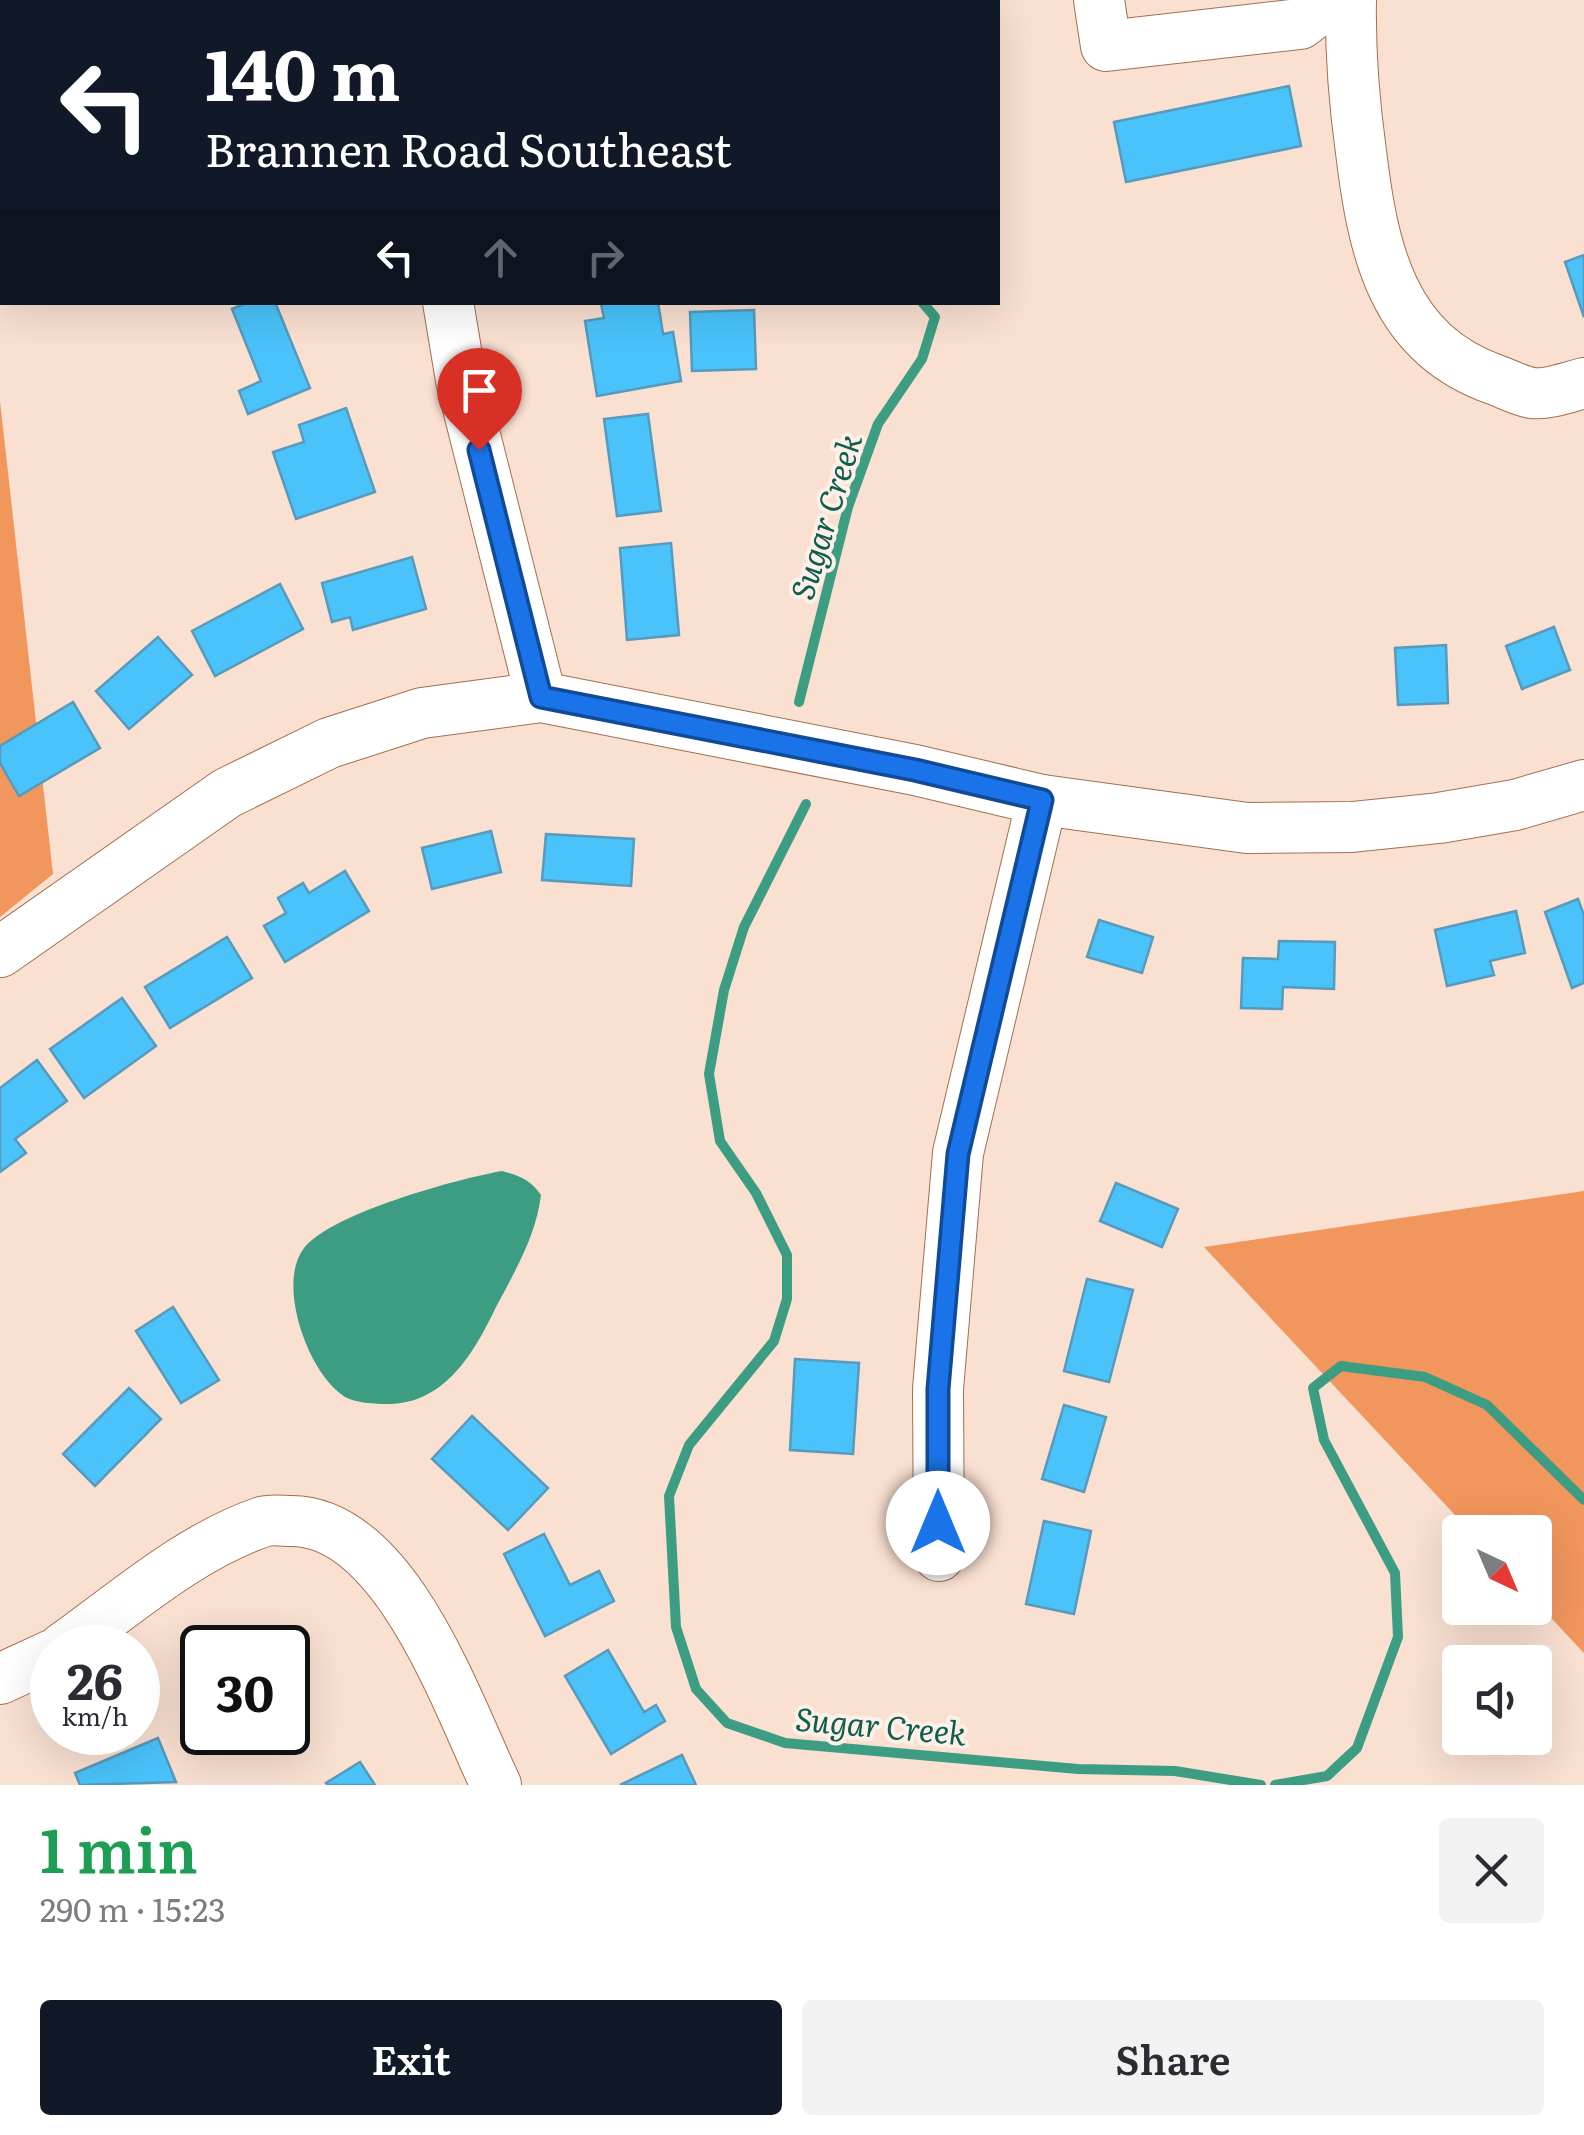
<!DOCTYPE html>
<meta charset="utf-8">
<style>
:root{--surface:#fff;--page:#f2f2f3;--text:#2b2b33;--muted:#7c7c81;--accent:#111827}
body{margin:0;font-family:Literata,serif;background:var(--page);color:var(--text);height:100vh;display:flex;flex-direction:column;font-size:38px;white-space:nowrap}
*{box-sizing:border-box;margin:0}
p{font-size:32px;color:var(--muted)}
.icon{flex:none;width:55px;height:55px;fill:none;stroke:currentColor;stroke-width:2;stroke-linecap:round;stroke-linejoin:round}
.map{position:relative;height:1785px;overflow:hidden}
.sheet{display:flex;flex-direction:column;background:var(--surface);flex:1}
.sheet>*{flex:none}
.top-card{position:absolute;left:0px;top:0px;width:1000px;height:305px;box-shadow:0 10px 40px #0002;background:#111827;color:#fff;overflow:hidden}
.needle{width:65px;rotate:136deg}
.controls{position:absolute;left:1442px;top:1515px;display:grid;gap:20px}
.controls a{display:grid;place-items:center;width:110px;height:110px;border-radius:10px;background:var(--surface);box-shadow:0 10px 40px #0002;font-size:50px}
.speed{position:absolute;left:30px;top:1625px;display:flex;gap:20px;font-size:50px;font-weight:700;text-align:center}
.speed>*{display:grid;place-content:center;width:130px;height:130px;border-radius:50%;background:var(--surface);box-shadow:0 10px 40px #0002;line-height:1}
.speed small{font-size:25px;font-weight:400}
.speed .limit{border:5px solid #111;border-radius:15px;background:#fff;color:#111}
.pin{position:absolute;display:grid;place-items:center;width:85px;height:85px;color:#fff;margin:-102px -42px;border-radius:50% 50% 50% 0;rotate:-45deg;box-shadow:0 0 10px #0007}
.pin .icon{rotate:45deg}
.me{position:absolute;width:110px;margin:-55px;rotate:0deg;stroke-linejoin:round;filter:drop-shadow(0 0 8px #0008)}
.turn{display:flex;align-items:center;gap:35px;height:210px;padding:0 40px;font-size:45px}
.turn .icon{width:130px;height:130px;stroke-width:2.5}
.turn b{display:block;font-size:70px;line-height:85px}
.lanes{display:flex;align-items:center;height:95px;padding:0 40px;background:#0003;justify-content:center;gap:50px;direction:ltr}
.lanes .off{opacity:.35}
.round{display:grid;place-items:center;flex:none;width:105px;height:105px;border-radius:10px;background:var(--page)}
.headline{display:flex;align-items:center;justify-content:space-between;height:170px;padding:0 40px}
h1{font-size:60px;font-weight:600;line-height:75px;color:#1e9e55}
.button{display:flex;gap:20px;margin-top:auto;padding:20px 40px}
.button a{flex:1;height:115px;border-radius:10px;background:var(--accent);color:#fff;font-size:40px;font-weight:600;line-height:115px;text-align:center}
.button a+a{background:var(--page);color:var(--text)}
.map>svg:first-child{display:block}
.forest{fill:#f1965d}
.water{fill:#3d9d82}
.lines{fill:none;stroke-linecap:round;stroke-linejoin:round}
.stream{stroke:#3d9d82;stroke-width:10}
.building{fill:#49c3fa;stroke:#579abb;stroke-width:2.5}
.minor-casing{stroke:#a66f4d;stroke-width:52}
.minor{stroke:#fff;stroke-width:50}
.route-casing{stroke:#114b97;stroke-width:25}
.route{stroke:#1a73e8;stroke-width:18}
.labels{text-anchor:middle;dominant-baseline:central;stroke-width:8;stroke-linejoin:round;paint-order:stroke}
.water-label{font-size:32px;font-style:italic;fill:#0f5d4a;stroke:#fdf0e9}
</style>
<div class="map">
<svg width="1584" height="1785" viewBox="0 0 1584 1785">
<rect width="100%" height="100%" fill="#f9e0d1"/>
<g class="forest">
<polygon points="0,401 53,874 0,917"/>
<polygon points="1584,1191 1584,1653 1535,1601 1535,1532 1471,1532 1204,1247"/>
</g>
<path class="water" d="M502,1171C520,1176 530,1179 541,1195C536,1236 515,1271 496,1307C473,1355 443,1407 382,1404C369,1403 357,1403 345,1397C308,1374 276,1284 304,1248C332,1213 457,1179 502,1171Z"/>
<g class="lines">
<g class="stream">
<polyline points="861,0 861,2"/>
<polyline points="799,702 848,507 878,424 922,359 935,317 922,302"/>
<polyline points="806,804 744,927 724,990 709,1074 720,1141 756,1193 787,1255 787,1299 774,1341 689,1445 669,1496 676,1627 696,1689 727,1723 785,1743 1078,1769 1175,1771 1261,1785"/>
<polyline points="1275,1785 1327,1776 1357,1748 1398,1637 1395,1573 1324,1440 1313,1388 1341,1366 1425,1377 1487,1405 1584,1500"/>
</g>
</g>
<g class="building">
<polygon points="1289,86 1301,146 1126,182 1114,122"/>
<polygon points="1584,255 1584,317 1565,262"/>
<polygon points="248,302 275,302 310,388 248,414 239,391 261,381 232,309"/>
<polygon points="658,302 663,334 673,332 681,381 597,396 585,321 604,318 601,304"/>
<polygon points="754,310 756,369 692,371 690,312"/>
<polygon points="346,408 375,492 296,519 273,452 304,442 299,425"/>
<polygon points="648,414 661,511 617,516 604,419"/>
<polygon points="671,543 679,635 627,640 620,548"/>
<polygon points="412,557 426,609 353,630 350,617 332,622 322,583"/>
<polygon points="280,584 303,629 215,676 192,631"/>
<polygon points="1554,627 1570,670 1522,689 1506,646"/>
<polygon points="158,637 192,675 129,729 96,691"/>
<polygon points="1446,645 1448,703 1398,705 1395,648"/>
<polygon points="73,702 100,748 19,796 0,763 0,746"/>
<polygon points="491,831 501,872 432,889 422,848"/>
<polygon points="546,834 634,839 631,886 542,880"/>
<polygon points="345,871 369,911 285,962 264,926 286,913 278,898 303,883 309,893"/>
<polygon points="1578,899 1584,915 1584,983 1572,988 1545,912"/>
<polygon points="1516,911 1525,953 1490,961 1494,975 1447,986 1435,930"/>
<polygon points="1099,920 1153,937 1142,973 1087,957"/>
<polygon points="227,937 252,978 170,1028 145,987"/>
<polygon points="1279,941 1335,942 1334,989 1283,987 1282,1009 1241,1008 1243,958 1278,959"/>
<polygon points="122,998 156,1046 84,1098 50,1049"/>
<polygon points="37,1060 67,1101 15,1139 26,1153 0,1172 0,1088"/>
<polygon points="1116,1183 1178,1209 1162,1247 1100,1221"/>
<polygon points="1087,1279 1133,1290 1109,1382 1064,1371"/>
<polygon points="173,1307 219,1380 181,1403 136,1331"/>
<polygon points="795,1359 859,1363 853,1454 790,1450"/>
<polygon points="129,1388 161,1419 95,1486 63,1454"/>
<polygon points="1064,1405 1106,1417 1084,1492 1042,1479"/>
<polygon points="472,1416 548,1488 508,1530 432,1459"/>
<polygon points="1044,1521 1091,1531 1074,1614 1026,1604"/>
<polygon points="544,1534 570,1585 599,1571 614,1601 545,1636 504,1554"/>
<polygon points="608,1650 644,1712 656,1705 665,1721 611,1754 565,1676"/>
<polygon points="202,1678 202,1715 186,1688"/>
<polygon points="158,1738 176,1782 80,1785 75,1773"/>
<polygon points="682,1755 696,1785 620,1785"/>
<polygon points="360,1762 375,1785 328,1785 326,1783"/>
</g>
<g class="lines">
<defs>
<g id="minor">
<polyline points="1099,0 1106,46 1300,24 1332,0"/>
<path d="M1351,0C1350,52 1354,101 1361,152C1373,250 1392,344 1496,380C1507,384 1520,391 1532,393C1547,395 1569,387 1584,383"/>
<polyline points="448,302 461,380 541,697"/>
<polyline points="0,952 227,793 329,743 422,713 541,697 915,770 1042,800 1247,828 1352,827 1439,818 1515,805 1584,785"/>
<polyline points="939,1556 938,1389 958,1153 1042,800"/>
<path d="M63,1648C125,1604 189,1547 262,1522C271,1519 283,1521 292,1521C396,1522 458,1706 496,1785"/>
<polyline points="0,1679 52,1655"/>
</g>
</defs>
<use href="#minor" class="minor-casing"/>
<use href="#minor" class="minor"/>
</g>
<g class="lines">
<defs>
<polyline id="route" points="479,450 541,697 915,770 1042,800 958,1154 938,1389 938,1523"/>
</defs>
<use href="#route" class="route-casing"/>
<use href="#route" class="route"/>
</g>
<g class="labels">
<g class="water-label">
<text transform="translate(824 516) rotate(-73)">Sugar Creek</text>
<text transform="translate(881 1724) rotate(5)">Sugar Creek</text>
</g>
</g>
</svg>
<div class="controls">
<a><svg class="needle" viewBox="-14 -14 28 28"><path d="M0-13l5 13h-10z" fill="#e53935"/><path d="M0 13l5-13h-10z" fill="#7c7c81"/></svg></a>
<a><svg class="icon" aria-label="sound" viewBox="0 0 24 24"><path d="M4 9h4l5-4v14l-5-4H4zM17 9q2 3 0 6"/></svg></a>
</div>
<div class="speed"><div>26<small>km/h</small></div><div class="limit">30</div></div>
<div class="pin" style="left:479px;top:450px;background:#d93025"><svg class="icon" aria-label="arrive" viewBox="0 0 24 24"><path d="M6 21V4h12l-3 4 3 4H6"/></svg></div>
<svg class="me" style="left:938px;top:1523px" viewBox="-20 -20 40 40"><circle r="19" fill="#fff"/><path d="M0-13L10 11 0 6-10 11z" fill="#1a73e8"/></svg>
<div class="top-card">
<div class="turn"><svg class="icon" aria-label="left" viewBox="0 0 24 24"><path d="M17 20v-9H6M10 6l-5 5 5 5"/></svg><div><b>140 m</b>Brannen Road Southeast</div></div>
<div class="lanes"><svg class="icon" aria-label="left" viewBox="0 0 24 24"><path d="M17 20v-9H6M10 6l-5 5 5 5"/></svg><svg class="icon off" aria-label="ahead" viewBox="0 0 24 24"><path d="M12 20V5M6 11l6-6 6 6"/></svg><svg class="icon off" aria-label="right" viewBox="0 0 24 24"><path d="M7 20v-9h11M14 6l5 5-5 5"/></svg></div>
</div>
</div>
<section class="sheet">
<div class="headline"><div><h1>1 min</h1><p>290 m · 15:23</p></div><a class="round"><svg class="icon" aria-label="close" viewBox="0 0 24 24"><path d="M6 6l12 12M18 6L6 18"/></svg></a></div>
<div class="button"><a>Exit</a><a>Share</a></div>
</section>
